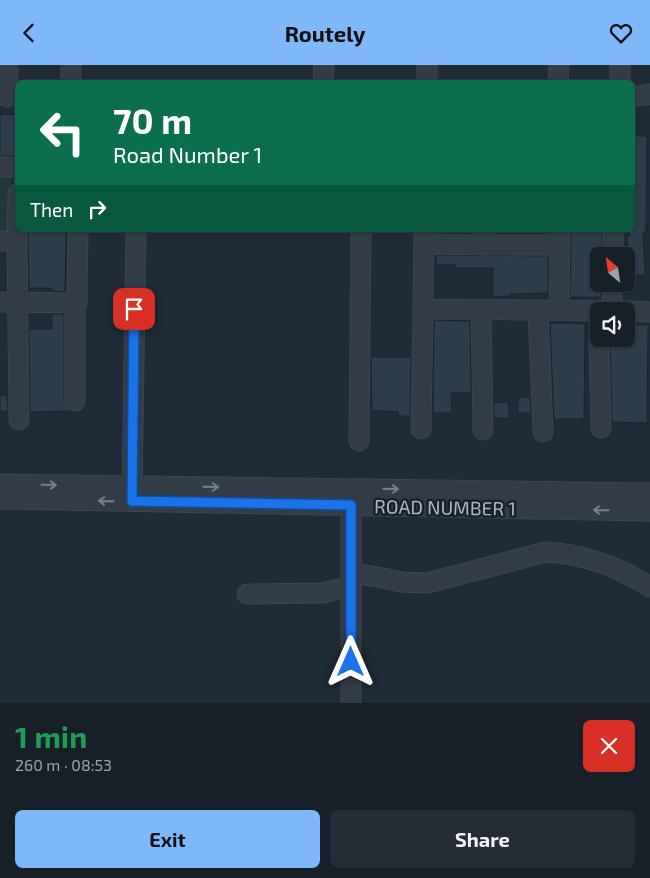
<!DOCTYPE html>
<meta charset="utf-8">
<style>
:root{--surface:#172029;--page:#242d35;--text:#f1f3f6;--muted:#9ea3a8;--line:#363e46;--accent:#7eb8f8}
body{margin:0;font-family:"Exo 2",sans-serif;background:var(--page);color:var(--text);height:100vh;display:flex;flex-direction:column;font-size:19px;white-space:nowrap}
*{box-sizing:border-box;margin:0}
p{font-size:16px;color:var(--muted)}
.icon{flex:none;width:28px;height:28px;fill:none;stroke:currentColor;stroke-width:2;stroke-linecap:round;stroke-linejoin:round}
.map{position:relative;height:638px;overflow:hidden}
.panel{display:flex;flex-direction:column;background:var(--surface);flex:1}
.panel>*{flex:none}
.hud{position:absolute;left:15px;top:15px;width:620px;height:152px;border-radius:8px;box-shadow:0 1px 4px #0004,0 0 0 1px var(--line);background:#0b6e4f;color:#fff;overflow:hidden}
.needle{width:32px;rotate:331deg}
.buttons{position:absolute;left:590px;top:182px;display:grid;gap:10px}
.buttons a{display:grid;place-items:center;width:45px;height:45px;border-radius:8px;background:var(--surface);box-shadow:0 1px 4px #0004,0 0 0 1px var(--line);font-size:25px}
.pin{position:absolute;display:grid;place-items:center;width:42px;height:42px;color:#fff;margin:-21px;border-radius:10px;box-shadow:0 2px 8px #0006}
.me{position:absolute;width:55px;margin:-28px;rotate:0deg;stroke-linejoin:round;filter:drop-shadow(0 0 4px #0008)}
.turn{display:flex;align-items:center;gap:18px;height:105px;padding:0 15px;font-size:22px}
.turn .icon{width:65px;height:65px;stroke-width:2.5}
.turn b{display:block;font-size:35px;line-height:42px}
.then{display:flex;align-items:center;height:48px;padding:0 15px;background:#0003;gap:10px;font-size:19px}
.round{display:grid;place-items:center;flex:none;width:52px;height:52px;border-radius:8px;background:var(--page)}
.overview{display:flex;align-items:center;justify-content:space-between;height:85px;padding:0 15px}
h1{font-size:30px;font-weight:700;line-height:38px;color:#1e9e55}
.action{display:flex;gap:10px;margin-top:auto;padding:10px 15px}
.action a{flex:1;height:58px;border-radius:8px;background:var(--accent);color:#111;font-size:20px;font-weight:700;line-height:58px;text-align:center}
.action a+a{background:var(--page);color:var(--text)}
header{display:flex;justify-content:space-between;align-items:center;height:65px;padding:0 15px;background:var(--accent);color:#111;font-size:22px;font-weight:700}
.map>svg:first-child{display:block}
.green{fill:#213738}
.building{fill:#2e3d4b;stroke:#1a242e}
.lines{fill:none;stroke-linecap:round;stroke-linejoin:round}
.minor-casing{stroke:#3c4651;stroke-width:21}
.minor{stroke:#333d47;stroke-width:19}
.oneway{stroke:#76818c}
.route-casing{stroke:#114b97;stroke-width:12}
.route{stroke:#1a73e8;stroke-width:9}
.labels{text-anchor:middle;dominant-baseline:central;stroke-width:5;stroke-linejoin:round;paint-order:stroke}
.street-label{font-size:19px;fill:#adb8c4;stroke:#19222b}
</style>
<header><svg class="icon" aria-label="back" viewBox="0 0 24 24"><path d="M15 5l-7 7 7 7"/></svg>Routely<svg class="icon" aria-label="heart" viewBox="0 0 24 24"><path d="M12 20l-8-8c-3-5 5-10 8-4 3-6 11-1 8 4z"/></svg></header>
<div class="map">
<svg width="650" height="638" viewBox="0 0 650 638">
<rect width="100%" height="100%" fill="#1f2b37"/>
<g class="green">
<rect x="0" y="112" width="11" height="58"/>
<polygon points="490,165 549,165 549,173 490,174"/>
</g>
<g class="building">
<polygon points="0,49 18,50 18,91 0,91"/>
<polygon points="632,71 647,71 646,167 643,167 645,210 629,210 627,171 629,171 629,165 632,165"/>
<polygon points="28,165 66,165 65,227 52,226 52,223 29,223"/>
<polygon points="571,165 602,165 602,191 599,191 601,232 570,232"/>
<polygon points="436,190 548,191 548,228 510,229 511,231 493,232 493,203 455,203 455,200 436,199"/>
<polygon points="52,249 64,249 64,336 70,346 30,347 29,264 52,264"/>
<polygon points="434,255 470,256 471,328 451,328 452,348 433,348"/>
<polygon points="550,258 585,259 584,354 554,354"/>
<polygon points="632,260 648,260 647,358 612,357 610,274 632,274"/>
<polygon points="371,292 411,292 410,351 398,351 398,347 372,345"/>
<polygon points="0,330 7,331 8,346 0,346"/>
<polygon points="530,332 531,348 518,348 518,333"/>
<polygon points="508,337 509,353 494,353 494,338"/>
</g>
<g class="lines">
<defs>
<g id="minor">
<polyline points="71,18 71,0"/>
<polyline points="323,18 324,0"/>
<polyline points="427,18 427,0"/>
<polyline points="558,18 559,0"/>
<polyline points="620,18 620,0"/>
<polyline points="7,32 8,0"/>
<polyline points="632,32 650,29"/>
<polyline points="0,102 18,102"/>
<polyline points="424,165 423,244 626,246"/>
<polyline points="0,176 17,176 19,355"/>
<polyline points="17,176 18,128"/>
<polyline points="424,179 483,180 483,165"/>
<polyline points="483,180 560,180"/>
<polyline points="613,191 613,165"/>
<polyline points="0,237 77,238 78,165"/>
<polyline points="75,238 75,336"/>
<polyline points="481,244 483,365"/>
<polyline points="559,244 560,165"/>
<polyline points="538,245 543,367"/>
<polyline points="612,246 612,219"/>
<polyline points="626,246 650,247"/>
<polyline points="599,274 601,363"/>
<polyline points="421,364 423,244"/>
<polyline points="359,376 361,165"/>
<polyline points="0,419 650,428"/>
<polyline points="132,432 136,165"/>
<polyline points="0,434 650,446"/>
<path d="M351,507L402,517L427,518L546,487C584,489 619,502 650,522"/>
<polyline points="247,529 323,528 351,521"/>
<polyline points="351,638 351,429"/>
</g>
</defs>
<use href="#minor" class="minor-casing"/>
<use href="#minor" class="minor"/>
</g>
<defs><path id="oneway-shaft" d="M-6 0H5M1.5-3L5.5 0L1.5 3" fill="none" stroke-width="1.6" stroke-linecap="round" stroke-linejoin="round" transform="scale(1.25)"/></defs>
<g class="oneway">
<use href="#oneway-shaft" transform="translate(49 420) rotate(1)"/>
<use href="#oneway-shaft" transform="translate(211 422) rotate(1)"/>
<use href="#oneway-shaft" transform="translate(391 424) rotate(1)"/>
<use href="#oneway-shaft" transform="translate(106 436) rotate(-179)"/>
<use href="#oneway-shaft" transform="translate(601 445) rotate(-179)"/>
</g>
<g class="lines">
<defs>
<polyline id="route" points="134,244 132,436 351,440 351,597"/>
</defs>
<use href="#route" class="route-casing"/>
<use href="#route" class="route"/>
</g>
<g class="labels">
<g class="street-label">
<text transform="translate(445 442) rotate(1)">ROAD NUMBER 1</text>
</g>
</g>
</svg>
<div class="buttons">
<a><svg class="needle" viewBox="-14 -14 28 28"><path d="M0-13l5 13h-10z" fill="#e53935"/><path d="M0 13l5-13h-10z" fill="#9ea3a8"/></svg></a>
<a><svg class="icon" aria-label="sound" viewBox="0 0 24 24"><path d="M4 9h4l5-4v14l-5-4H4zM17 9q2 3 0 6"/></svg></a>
</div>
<div class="pin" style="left:134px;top:244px;background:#d93025"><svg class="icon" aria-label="arrive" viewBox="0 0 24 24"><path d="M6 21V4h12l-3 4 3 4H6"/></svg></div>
<svg class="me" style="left:351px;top:597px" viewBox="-20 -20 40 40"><path d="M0-17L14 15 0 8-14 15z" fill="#1a73e8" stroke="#fff" stroke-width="4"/></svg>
<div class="hud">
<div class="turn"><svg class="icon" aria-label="left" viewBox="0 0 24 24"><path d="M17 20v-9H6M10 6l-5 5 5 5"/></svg><div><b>70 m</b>Road Number 1</div></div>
<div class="then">Then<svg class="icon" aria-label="right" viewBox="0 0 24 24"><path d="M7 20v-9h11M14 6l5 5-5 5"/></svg></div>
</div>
</div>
<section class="panel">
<div class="overview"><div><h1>1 min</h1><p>260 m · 08:53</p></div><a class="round" style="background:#d93025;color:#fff"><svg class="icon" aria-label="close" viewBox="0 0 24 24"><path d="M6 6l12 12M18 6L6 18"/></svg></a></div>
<div class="action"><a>Exit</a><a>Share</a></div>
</section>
